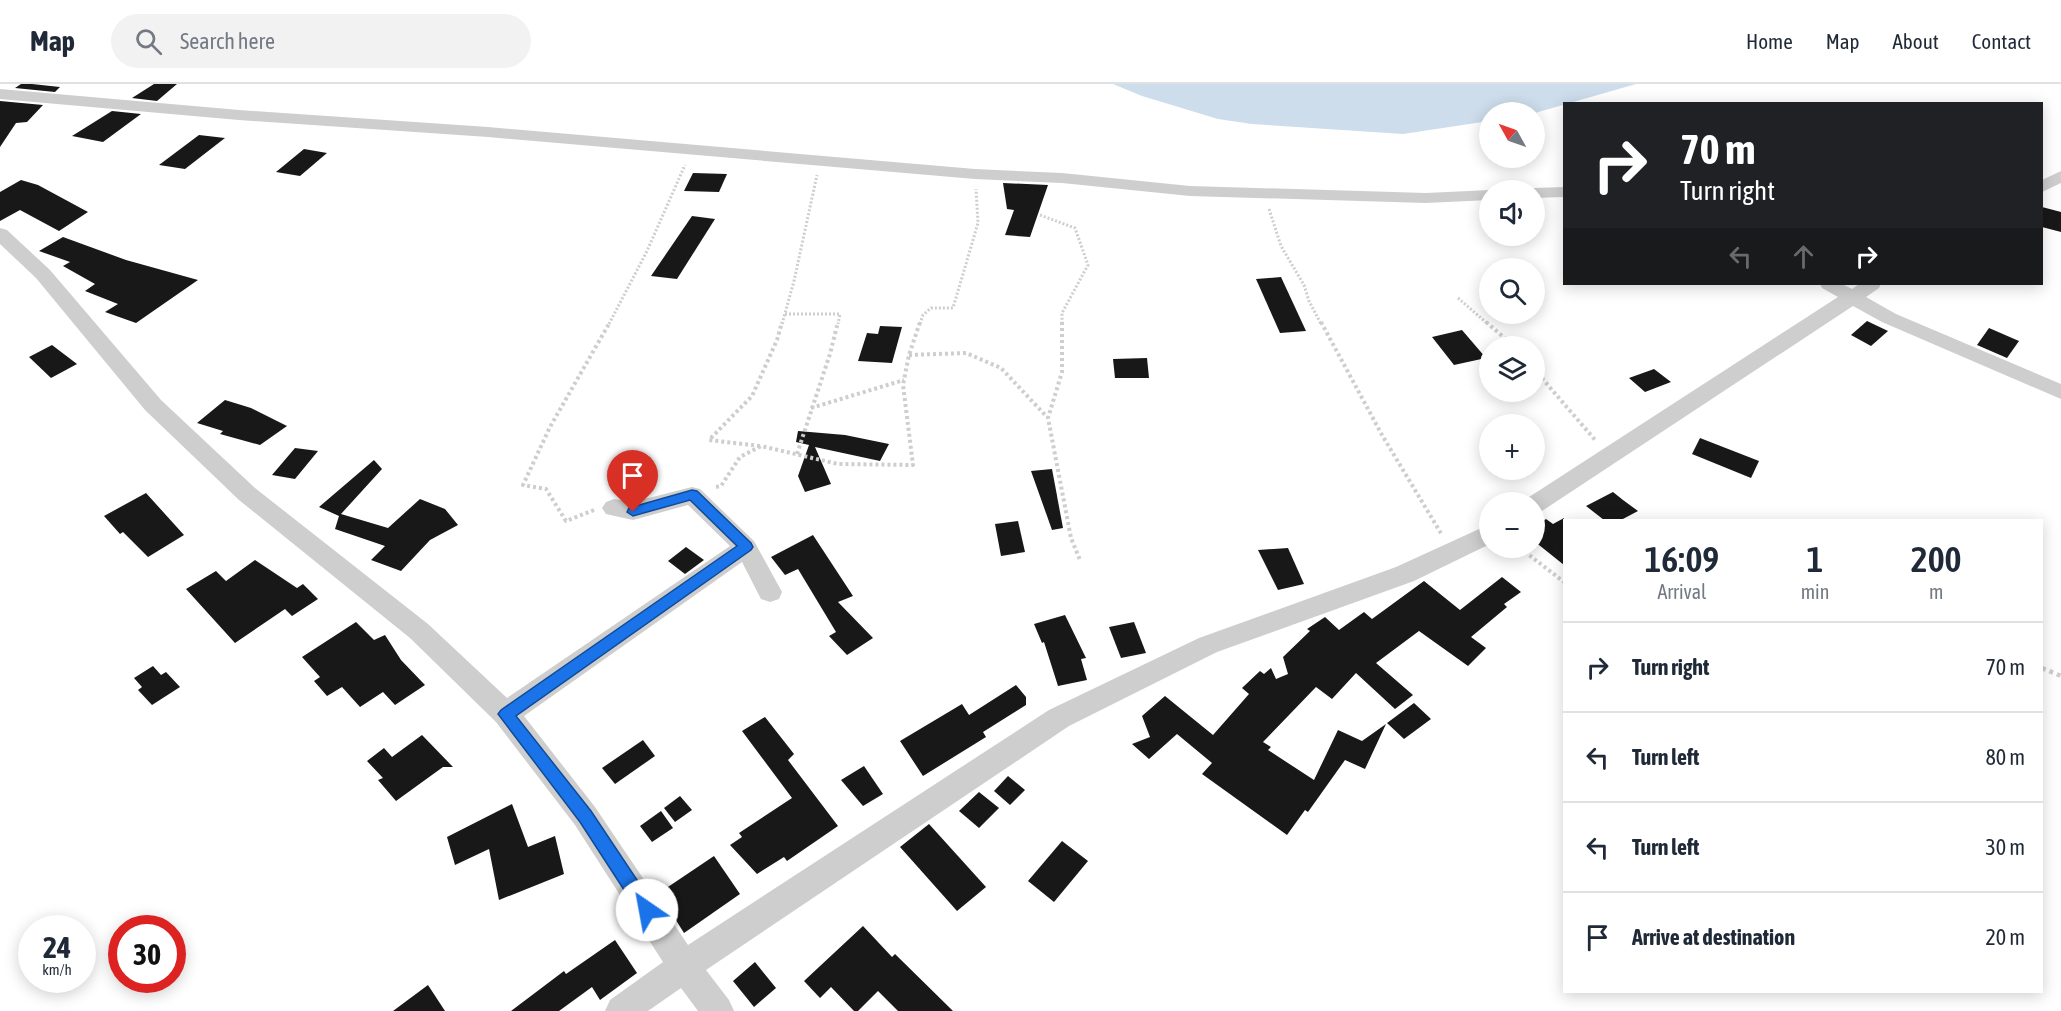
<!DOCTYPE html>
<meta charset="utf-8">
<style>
:root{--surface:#fff;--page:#f2f2f3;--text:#1f2937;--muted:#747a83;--line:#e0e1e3}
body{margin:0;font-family:"Asap Condensed",sans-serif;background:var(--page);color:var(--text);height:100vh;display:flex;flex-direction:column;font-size:22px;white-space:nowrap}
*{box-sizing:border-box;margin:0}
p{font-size:20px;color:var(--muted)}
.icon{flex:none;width:33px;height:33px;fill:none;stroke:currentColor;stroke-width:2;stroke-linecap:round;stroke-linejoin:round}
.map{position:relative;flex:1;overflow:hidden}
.details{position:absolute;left:1563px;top:435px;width:480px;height:474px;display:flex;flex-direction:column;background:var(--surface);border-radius:0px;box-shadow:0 3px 15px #0003}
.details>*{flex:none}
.top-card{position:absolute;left:1563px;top:18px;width:480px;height:183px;border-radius:0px;box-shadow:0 3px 15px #0003;background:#202124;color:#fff;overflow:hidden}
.needle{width:39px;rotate:310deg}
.controls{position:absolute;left:1479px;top:18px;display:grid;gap:12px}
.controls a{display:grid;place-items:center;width:66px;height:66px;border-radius:50%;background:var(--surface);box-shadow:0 3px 15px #0003;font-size:30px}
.speed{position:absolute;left:18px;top:831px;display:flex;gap:12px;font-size:30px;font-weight:700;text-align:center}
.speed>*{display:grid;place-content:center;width:78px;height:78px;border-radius:50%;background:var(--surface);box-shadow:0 3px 15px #0003;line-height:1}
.speed small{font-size:15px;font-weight:400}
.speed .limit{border:9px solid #d22;background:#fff;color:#111}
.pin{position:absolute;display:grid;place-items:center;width:51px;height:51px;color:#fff;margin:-62px -26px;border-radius:50% 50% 50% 0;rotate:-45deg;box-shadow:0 0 6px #0007}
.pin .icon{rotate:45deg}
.me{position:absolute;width:66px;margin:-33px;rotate:327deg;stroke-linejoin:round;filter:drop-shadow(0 0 4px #0008)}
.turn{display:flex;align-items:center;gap:21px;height:126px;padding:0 18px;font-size:27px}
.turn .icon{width:78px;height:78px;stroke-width:2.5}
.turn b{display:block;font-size:42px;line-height:51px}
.lanes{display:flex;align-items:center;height:57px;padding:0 18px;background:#0003;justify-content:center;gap:30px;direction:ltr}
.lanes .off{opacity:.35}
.eta{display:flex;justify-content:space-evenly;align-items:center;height:102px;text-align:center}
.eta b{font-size:36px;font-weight:600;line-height:42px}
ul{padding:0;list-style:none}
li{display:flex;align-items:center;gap:18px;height:90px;padding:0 18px;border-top:2px solid var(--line)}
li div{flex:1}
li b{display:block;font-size:22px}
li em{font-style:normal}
header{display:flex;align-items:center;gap:36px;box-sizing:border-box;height:84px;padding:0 30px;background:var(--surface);border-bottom:2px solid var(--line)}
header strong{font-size:28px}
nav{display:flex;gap:33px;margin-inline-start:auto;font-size:21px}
.search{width:420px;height:54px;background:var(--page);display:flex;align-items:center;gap:15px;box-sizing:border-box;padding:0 21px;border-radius:33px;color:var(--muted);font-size:22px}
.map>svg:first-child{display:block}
.water{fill:#cdddeb}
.building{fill:#181818}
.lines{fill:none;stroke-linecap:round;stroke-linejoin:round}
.path-far2{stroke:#cecece;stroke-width:3;stroke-dasharray:2 2;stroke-linecap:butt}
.path-far1{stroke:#cecece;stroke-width:4;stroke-dasharray:3 3;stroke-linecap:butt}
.path{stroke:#cecece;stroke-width:4.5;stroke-dasharray:4 4;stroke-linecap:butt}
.street{fill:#cecece;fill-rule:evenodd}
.route{fill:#1a73e8;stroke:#114b97;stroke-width:1.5}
</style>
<header>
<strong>Map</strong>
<div class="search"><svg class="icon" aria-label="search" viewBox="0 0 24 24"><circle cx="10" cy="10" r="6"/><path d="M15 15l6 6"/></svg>Search here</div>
<nav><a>Home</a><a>Map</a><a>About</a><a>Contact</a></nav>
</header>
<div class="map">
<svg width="2061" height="927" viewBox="0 0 2061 927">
<rect width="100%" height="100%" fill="#fff"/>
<polygon class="water" points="1113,0 1636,0 1535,29 1490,28 1489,37 1403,50 1252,40 1218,35 1142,12"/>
<g class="building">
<polygon points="21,0 32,0 60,3 55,8 15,4"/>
<polygon points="154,0 177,0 157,17 132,14"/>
<polygon points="0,17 43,21 27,38 16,39 0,63"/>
<polygon points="112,27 141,30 103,58 72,52"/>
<polygon points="199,51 225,54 185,85 159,81"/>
<polygon points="304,65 327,69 300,92 276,88"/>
<polygon points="693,89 727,90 719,108 684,107"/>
<polygon points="21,96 38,101 88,128 59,147 20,126 0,137 0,108"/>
<polygon points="1003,99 1048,101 1030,153 1005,151 1014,126 1007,125"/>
<polygon points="2042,123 2061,128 2061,148 2042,143"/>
<polygon points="692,132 715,135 677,195 651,192"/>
<polygon points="63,153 126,176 198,196 136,239 105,228 118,220 85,207 95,200 63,182 70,178 39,167"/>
<polygon points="1281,193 1306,247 1280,249 1256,195"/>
<polygon points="1867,237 1888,247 1871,262 1851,251"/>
<polygon points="880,242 902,243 892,279 858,277 867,249 878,250"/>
<polygon points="1989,244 2019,257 2007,274 1977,261"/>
<polygon points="1462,246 1486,274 1454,281 1432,253"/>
<polygon points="52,261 77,280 51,294 29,273"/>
<polygon points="1147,274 1149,294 1115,294 1113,275"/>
<polygon points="1654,285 1671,298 1645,308 1629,294"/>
<polygon points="225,316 251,324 287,342 260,361 220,350 223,347 197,339"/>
<polygon points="798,347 845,351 889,360 880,377 815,363 831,400 805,408 798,392 809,361 796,358"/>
<polygon points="1700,354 1759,377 1751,394 1692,370"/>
<polygon points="295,364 318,367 295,395 272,391"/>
<polygon points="374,376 382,385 341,430 388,444 420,415 445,425 458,441 430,456 401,487 371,476 385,462 335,445 339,432 319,423"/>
<polygon points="1052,385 1063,444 1052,446 1031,387"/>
<polygon points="1613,408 1623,416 1638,427 1621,436 1604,436 1586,422"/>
<polygon points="146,409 184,451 148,473 123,448 120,450 104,432"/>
<polygon points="1564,434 1564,481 1534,457 1534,443 1546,435 1553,440"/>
<polygon points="1018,437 1025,468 1001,472 995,440"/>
<polygon points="813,451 853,512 838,518 873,554 847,571 829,552 836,548 798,485 785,491 771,473"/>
<polygon points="686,463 704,476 685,490 668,477"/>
<polygon points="1288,464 1304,500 1278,506 1258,466"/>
<polygon points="255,476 297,504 303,500 318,515 292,532 285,525 235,559 186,505 216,487 226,497"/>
<polygon points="1502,493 1521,508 1504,520 1507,523 1471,553 1486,564 1468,582 1419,547 1376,579 1413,611 1395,625 1356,589 1332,615 1316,603 1263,658 1271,663 1268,666 1314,696 1338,646 1362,657 1386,640 1365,685 1345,676 1308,728 1305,726 1287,751 1202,690 1212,679 1177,650 1149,675 1132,660 1150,653 1142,632 1165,612 1213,651 1249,610 1242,604 1260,587 1264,590 1271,584 1276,595 1288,590 1283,573 1310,547 1307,545 1325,533 1339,546 1364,528 1372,535 1424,497 1460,526"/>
<polygon points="1065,531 1086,574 1081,575 1087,596 1058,602 1044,558 1042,559 1034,540"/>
<polygon points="356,538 374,556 385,551 401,576 425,601 395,621 383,608 360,623 342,603 327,612 314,597 320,593 302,573"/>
<polygon points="1134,538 1146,569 1121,574 1109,543"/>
<polygon points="153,582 161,591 166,588 180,603 152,621 138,606 142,603 134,594"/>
<polygon points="1016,601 1026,613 1026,621 983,648 986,653 923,692 900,657 962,620 969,631"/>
<polygon points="1414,619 1431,635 1404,655 1387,639"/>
<polygon points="765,633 794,670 788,676 838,742 787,777 784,773 757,790 730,761 742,753 739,749 792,714 742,647"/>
<polygon points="422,651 453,683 443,683 396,717 378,696 383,694 367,677 384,664 392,673"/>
<polygon points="643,656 655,672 615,700 602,684"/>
<polygon points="864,682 883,710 863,722 841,696"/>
<polygon points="1008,692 1025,706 1010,721 994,707"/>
<polygon points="979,708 999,724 979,744 959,727"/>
<polygon points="680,712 692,726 675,738 664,724"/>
<polygon points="512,720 528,763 555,752 564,790 499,816 489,765 455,781 447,753"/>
<polygon points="661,727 673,744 652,758 640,742"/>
<polygon points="929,740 986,803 957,827 900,763"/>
<polygon points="1062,757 1088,777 1054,818 1028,797"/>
<polygon points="714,772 740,810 684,849 659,809"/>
<polygon points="863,842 892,873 895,870 953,927 898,927 878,907 858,927 854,927 831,903 820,914 804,897"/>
<polygon points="615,856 637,889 600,916 592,903 559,927 511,927 564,887 566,890"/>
<polygon points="755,878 776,904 754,923 733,897"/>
<polygon points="428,901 445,927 393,927"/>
</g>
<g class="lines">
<g class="path-far2">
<polyline points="1269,125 1281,162 1304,201 1309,217 1321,240"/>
<polyline points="1040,131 1075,144 1088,181 1062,229 1062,240"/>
<polyline points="1458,214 1488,240"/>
<polyline points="785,230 840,230 838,240"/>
<polyline points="609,240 647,167 685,81"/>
<polyline points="782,240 794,197 817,91"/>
<polyline points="920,240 923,231 931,224 953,224 978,139 976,105"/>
</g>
<g class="path-far1">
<polyline points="1062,238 1062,288 1048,334 1071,454 1080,476"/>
<polyline points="1321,238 1382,351 1442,451"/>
<polyline points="1486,238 1514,262"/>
<polyline points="909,271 966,269 1001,284 1047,333"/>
<polyline points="1534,285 1596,357"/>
<polyline points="811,324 904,296"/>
<polyline points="760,362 709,356 752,312 777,256 782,238"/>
<polyline points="797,370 830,270 838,238"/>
<polyline points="716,403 721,402 740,373 761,362 838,380 913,381 903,301 909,271 920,238"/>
<polyline points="594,426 566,437 546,405 523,401 550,343 610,238"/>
<polyline points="1520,464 1564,498"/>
</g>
<polyline class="path" points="2042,584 2061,592"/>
<g class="street">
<polygon points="0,5 239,26 488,43 975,85 1062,89 1190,102 1426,109 1490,106 1493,106 1490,106 1490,116 1426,119 1190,112 1062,99 975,95 488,53 239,36 0,15"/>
<polygon points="2061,87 2061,99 2042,108 2042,96"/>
<polygon points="1564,103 1564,113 1534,114 1534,106 1527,106 1534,104"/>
<polygon points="0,144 7,146 50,186 161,316 255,404 428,540 507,614 730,462 688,421 633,436 606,430 602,424 606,418 614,415 633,418 692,403 700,405 754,457 782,508 779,515 770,518 761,515 742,478 524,632 595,723 688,861 1049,626 1199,554 1396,483 1490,440 1490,460 1414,497 1217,568 1069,642 706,886 729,916 734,927 698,927 681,904 648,927 605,927 610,916 663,878 575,741 496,638 410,554 239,416 145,326 36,194 0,160"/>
<polygon points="1820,200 1842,200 1852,205 1859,200 1881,200 1879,204 1866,213 1896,230 2061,300 2061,315 1882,238 1853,222 1542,427 1534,429 1534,418 1524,418 1526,415 1838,213 1822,204"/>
</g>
</g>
<polygon class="route" points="692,406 697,407 751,459 753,463 751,466 516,632 591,727 653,820 656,826 653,832 647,834 641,832 580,738 498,630 501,626 737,462 690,416 633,432 627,428 629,424"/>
</svg>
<div class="controls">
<a><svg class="needle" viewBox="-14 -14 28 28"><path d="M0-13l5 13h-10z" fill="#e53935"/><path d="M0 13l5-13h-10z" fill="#747a83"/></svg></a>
<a><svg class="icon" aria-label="sound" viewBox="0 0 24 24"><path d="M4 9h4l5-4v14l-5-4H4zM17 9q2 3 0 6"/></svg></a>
<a><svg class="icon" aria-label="search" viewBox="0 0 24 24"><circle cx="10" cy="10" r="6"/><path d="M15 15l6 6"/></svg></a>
<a><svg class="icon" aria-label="layers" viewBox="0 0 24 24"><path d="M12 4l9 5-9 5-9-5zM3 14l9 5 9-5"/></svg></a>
<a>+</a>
<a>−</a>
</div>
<div class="speed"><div>24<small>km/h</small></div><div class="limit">30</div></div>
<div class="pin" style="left:633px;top:428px;background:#d93025"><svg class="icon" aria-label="arrive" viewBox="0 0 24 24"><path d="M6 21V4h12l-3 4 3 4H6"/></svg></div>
<svg class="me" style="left:647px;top:826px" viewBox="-20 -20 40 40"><circle r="19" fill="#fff"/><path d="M0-13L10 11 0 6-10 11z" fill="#1a73e8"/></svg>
<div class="top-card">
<div class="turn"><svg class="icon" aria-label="right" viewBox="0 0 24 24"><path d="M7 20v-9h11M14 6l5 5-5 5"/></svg><div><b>70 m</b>Turn right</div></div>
<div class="lanes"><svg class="icon off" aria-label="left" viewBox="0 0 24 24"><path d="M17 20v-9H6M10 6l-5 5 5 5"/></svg><svg class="icon off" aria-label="ahead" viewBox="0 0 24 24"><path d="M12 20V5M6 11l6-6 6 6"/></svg><svg class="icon" aria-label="right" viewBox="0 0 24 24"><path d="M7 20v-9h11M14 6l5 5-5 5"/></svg></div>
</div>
<section class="details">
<div class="eta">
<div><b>16:09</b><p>Arrival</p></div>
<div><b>1</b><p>min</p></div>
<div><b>200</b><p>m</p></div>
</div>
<ul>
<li><svg class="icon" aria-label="right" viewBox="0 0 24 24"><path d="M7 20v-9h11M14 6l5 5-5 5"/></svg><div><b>Turn right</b></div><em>70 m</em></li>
<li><svg class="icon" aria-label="left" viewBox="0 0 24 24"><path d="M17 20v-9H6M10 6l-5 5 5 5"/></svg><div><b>Turn left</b></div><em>80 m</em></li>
<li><svg class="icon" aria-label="left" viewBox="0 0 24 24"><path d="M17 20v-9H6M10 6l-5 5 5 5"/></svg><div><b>Turn left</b></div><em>30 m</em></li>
<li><svg class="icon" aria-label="arrive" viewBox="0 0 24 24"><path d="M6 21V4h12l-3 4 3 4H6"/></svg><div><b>Arrive at destination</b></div><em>20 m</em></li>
</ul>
</section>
</div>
